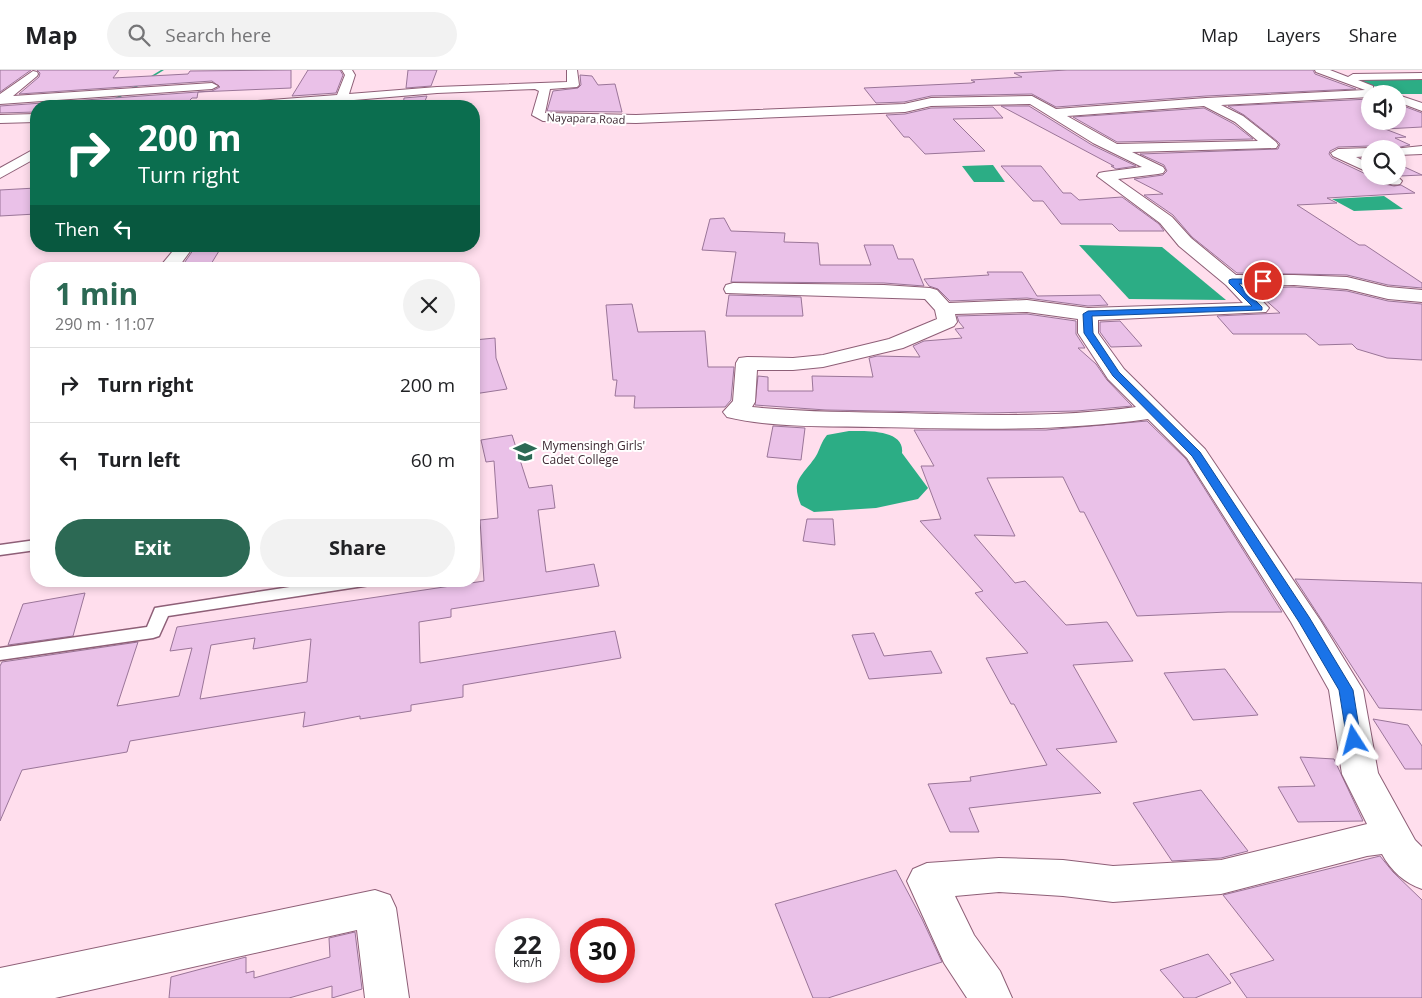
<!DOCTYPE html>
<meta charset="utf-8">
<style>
:root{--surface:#fff;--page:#f2f2f2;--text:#202124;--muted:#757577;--line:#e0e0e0;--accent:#2c6954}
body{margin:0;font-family:"Open Sans",sans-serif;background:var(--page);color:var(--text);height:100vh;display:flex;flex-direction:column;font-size:19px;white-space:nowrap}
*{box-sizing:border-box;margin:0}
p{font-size:16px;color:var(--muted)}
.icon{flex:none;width:28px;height:28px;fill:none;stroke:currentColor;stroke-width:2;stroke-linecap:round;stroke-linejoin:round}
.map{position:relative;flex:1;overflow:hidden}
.sheet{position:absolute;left:30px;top:192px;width:450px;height:325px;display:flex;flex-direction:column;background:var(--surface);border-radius:20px;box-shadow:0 2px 8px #0003}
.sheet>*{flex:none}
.hud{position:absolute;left:30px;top:30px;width:450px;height:152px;border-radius:20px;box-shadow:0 2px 8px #0003;background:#0b6e4f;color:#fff;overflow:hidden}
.fabs{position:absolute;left:1361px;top:15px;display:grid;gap:10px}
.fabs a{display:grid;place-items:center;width:45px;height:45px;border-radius:50%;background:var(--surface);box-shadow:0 2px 8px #0003;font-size:25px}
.speed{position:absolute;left:495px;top:848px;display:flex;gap:10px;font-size:25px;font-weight:700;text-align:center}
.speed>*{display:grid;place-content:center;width:65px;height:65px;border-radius:50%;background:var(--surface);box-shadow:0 2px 8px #0003;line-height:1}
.speed small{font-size:12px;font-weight:400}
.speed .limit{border:8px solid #d22;background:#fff;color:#111}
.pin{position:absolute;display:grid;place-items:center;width:42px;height:42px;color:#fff;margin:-21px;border:2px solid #fff;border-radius:50%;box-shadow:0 1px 5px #0007}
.me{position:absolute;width:55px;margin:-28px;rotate:351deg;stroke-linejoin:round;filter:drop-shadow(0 0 4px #0008)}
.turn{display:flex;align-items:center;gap:18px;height:105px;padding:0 25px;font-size:22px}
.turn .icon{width:65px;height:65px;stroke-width:2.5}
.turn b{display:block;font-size:35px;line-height:42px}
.then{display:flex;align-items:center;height:48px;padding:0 25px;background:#0003;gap:10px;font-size:19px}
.round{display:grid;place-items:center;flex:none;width:52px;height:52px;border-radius:26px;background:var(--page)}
.head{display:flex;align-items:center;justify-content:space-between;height:85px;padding:0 25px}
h1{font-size:30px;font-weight:700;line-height:38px;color:var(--accent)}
.cta{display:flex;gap:10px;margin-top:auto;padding:10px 25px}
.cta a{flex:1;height:58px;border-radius:30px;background:var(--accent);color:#fff;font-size:20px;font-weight:700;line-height:58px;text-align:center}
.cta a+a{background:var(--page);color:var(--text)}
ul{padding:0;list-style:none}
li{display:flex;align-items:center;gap:15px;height:75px;padding:0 25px;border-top:1px solid var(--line)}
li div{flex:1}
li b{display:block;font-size:19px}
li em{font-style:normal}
header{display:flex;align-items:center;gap:30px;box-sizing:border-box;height:70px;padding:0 25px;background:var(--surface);border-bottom:1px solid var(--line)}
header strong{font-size:24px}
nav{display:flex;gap:28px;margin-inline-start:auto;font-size:18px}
.search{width:350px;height:45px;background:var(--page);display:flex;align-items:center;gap:12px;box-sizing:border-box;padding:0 18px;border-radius:28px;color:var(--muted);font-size:19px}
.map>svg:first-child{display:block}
.water{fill:#2cad85}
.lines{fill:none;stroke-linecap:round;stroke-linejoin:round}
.stream{fill:#2cad85;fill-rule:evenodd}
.building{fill:#eac1e8;stroke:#9a7598;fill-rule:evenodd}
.lane-casing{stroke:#8e5f77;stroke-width:3}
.street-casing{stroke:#8e5f77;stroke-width:2}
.lane{fill:#fff;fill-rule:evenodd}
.street{fill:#fff;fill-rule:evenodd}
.route{fill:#1a73e8;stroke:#114b97}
.labels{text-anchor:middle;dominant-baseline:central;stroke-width:4;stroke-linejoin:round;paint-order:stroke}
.far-street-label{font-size:11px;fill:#3f2a34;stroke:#fff}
.poi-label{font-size:12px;fill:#3f2a34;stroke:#fff;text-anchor:start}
</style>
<header>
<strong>Map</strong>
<div class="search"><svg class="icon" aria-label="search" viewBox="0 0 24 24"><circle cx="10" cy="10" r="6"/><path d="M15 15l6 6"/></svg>Search here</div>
<nav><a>Map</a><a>Layers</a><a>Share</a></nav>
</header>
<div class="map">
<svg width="1422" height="928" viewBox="0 0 1422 928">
<rect width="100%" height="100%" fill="#ffdeed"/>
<g class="water">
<polygon points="1422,7 1422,24 1400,24 1357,11 1358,8"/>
<polygon points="993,95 1005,112 974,112 962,96"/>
<polygon points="1384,126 1403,139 1354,141 1332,129"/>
<polygon points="1079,175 1162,177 1226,230 1129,229"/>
<path d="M849,361C865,361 905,359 902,383L928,418L918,429L876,438L814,442L801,435C790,409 803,406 816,386C820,379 821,372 827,365Z"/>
</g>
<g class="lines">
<polygon class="stream" points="161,0 164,0 106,36 102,36"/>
</g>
<g class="building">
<polygon points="0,0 31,0 0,22"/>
<polygon points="37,0 119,0 113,8 188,4 190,1 291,0 291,18 198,22 197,28 192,28 184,36 36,36 36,42 0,43 0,36 212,21 220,17 212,11 19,24 39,7 40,3"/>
<polygon points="308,0 340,0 343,5 336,23 292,26"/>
<polygon points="408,0 437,0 431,16 406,18"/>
<polygon points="1067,0 1313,0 1315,4 1356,19 1206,26 1056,37 1032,24 931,26 904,32 876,33 864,18 971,13 975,12 971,10 1022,7 1014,3"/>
<polygon points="580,5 592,6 598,15 615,14 622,42 547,41 553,21 578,18 581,15"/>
<polygon points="427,26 423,36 403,36 404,28"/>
<polygon points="1370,29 1370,51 1398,51 1398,34 1422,43 1422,57 1385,59 1406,67 1395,68 1410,75 1391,79 1375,79 1370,76 1338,77 1330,81 1329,84 1332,88 1370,106 1376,106 1384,114 1394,116 1401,115 1415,123 1327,128 1337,133 1297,135 1359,175 1365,175 1422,213 1422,218 1388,215 1347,205 1237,203 1192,167 1173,145 1144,125 1163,124 1134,109 1163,105 1167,101 1164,95 1140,84 1278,79 1280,74 1277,71 1244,45 1228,36"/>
<polygon points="1001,36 1029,36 1092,75 1136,96 1116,99 1111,96 1114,96"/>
<polygon points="993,37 1003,48 953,49 985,81 925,84 909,67 904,67 886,45 905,44 931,38"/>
<polygon points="1204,38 1234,54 1253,69 1117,72 1073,47"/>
<polygon points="1398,94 1422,105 1400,106 1398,104"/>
<polygon points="1001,96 1041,96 1063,123 1071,123 1079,130 1122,127 1159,154 1164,161 1119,161 1112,154 1061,154 1043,131 1033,131"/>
<polygon points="36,118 36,144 0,146 0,120"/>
<polygon points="724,148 731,161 785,163 784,172 818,173 820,195 871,195 864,175 893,175 898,189 913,189 924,216 884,213 731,212 736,182 702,180 710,149"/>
<polygon points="196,176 222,176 208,199 180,199"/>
<polygon points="987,202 1022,202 1037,226 1100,225 1108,235 1088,236 1027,228 950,231 938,219 929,216 924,209 989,205"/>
<polygon points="1294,217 1347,221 1388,231 1422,234 1422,290 1387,288 1357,279 1352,274 1319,275 1306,264 1233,264 1217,246 1280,243 1252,218"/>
<polygon points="729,225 801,227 803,246 726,246"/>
<polygon points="632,234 638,262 705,261 708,297 734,297 731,330 725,337 634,338 635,326 615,326 617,310 613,310 606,235"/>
<polygon points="1027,244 1076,251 1076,264 1085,278 1078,278 1096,294 1107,310 1132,336 1077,341 988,343 826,340 755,335 758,306 768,307 768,321 813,321 812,306 873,307 869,288 877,286 920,287 913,276 924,271 962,268 955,259 964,258 959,252 957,246"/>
<polygon points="1120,251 1142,276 1111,277 1100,262 1100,252"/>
<polygon points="495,268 496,288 507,319 474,324 474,270"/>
<polygon points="1147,351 1186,389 1282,542 1228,542 1137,546 1084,442 1080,442 1063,407 987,408 1015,466 974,465 1015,513 1025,511 1066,555 1107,552 1133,591 1073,595 1117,672 1056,679 1101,723 969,738 979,762 950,762 928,714 971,711 970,707 1047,695 1014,634 1011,634 986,588 1028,583 975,523 983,521 920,451 941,449 921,396 934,396 914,360 1046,360"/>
<polygon points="773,356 805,358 801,390 767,387"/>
<path d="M512,365L529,418L552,415L555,438L538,440L546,502L594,494L599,516L451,539V547L419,552L420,593L615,561L621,588L463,615V627L411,635V641L360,649V646L303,657L305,642L130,671L127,682L22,700L0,751V596L2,592L138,572L117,636L179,626L192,578L170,581L177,557L484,511L480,450L498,448L494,391L486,392L481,370ZM255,568L253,579L311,569L307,612L200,629L211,575Z"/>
<polygon points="807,449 833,449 835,475 803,471"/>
<polygon points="1295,509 1422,513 1422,640 1379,638"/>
<polygon points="85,523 73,566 8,575 23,534"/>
<polygon points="874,563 884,586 931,581 942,603 869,609 852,565"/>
<polygon points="1225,599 1258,645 1193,650 1164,603"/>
<polygon points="1373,649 1408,655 1422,676 1422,699 1405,699"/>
<polygon points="1300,687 1334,689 1363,751 1298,752 1278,717 1315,716"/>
<polygon points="1201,720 1248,781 1221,788 1172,791 1133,733"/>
<polygon points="1380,786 1393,802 1422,830 1422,928 1247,928 1230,904 1274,890 1223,825"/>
<polygon points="896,800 922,849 942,892 828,928 813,928 775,834"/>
<polygon points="355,862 362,919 332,928 332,916 289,928 169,928 171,907 246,887 246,903 254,901 254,908 330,887 329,868"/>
<polygon points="1208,884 1231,913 1195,928 1184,928 1160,900"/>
</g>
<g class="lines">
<defs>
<g id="lane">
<polygon points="36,470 36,480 0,485 0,475"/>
<polygon points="329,511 372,511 370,515 364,516 168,546 159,566 153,568 0,590 0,578 147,557 155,538 161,537"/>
</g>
<g id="street">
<path d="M342,0H352L355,5L349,24L437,17L567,12V0H577L579,15L577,17L550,19L545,43L636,45L904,34L931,28L1032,26L1056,39L1206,28L1365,20L1316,2L1315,0H1330L1348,7L1353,4L1422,3V9L1358,10L1373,16V20H1381L1387,23L1370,24V27L1221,35L1243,46L1276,72L1278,75L1276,78L1132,82L1163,97L1165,100L1163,103L1158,104L1118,109L1172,147L1191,168L1236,205H1294L1347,207L1388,217L1422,220V232L1388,229L1347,219L1294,215L1248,216L1269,238L1266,242L1098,250V263L1124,299L1205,379L1320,550L1363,620L1378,703L1415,770L1422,777V819C1405,813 1391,801 1382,784L1367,786L1221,824L1113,832L1063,826L999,822L955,826L974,865L1000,901L1012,928H967L944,893L907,811L913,799L927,793L999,788L1063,790L1113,796L1221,790L1367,754L1342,704L1329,620L1291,552L1187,388L1148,349C1057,362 966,359 875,357C827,356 773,358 727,347L723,342L733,331L736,293L739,288L747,287L793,288L823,285L889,269L937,249L935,240L925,229L726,223L724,219L726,215L733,213L884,215L930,218L937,220L949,233L1027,230L1088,238L1243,233L1226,215L1179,176L1160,153L1097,106L1099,103L1104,102L1142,97L1093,73L1030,34L931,36L905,42L636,53L543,51L532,45L539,21L535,19L437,23L283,36H237L243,32L337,25L345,5ZM1204,36L1235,52L1258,71L1117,74L1067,46ZM1027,242L1078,249V263L1108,309L1136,337C1058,348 978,345 900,343C851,342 801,342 752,337L755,332L757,300H793L823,297L903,278L954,256L957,252L955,244Z"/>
<polygon points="33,1 37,2 38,4 37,6 13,26 212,13 218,16 212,19 0,34 0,24"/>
<polygon points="1398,25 1422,33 1422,41 1398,32"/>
<polygon points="36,44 36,52 0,53 0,45"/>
<polygon points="1422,76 1422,84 1398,85 1398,79 1393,79"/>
<polygon points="36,78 36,88 0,108 0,98"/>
<polygon points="1370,78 1373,79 1370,79 1370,86 1356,87 1370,94 1370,103 1333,86 1331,83 1338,79"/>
<path d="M1378,106H1397L1402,111L1400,114C1392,116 1383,113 1378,106Z"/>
<polygon points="177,176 194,176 177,199 158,199"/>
<polygon points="375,820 390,825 396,838 409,928 365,928 357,860 55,928 0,928 0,898"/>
</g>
</defs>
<use href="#lane" class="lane-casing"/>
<use href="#street" class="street-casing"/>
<use href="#lane" class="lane"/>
<use href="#street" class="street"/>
</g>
<polygon class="route" points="1232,209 1266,209 1266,212 1263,213 1239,214 1262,237 1262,240 1092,246 1093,263 1119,302 1200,382 1309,547 1353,620 1361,670 1359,674 1354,676 1349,674 1347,670 1339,620 1299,552 1192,386 1113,306 1084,263 1083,244 1088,241 1252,236 1229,213 1229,210"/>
<defs>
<symbol id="university-bare" viewBox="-9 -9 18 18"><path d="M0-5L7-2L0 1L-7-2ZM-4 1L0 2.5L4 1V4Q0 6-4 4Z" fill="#2c6954" stroke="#fff" stroke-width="2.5" paint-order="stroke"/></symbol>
</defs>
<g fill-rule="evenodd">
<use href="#university-bare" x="509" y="366" width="32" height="32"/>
</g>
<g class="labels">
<g class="far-street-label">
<text transform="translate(586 48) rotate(2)">Nayapara Road</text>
</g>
<g class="poi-label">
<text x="542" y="375">Mymensingh Girls'<tspan x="542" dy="14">Cadet College</tspan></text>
</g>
</g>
</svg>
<div class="fabs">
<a><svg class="icon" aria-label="sound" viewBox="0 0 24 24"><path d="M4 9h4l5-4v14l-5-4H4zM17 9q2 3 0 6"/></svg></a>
<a><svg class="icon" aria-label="search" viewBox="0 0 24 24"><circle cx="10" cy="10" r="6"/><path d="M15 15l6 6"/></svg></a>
</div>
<div class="speed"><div>22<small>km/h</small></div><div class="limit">30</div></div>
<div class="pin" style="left:1263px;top:211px;background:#d93025"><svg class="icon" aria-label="arrive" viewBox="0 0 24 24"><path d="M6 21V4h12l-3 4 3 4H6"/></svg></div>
<svg class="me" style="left:1354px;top:670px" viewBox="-20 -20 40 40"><path d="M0-17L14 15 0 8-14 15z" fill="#1a73e8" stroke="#fff" stroke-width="4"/></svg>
<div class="hud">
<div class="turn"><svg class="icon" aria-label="right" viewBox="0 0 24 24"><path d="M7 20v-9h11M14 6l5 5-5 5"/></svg><div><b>200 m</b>Turn right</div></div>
<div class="then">Then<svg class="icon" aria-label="left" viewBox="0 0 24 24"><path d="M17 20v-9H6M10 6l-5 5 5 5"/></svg></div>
</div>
<section class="sheet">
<div class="head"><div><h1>1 min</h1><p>290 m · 11:07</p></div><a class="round"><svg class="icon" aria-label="close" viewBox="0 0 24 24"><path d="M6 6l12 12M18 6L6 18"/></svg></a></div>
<ul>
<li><svg class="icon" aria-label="right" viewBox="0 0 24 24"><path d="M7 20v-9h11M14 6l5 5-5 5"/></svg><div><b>Turn right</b></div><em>200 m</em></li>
<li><svg class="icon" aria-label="left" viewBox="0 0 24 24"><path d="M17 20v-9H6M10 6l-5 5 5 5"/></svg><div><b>Turn left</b></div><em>60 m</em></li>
</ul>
<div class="cta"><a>Exit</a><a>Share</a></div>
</section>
</div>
